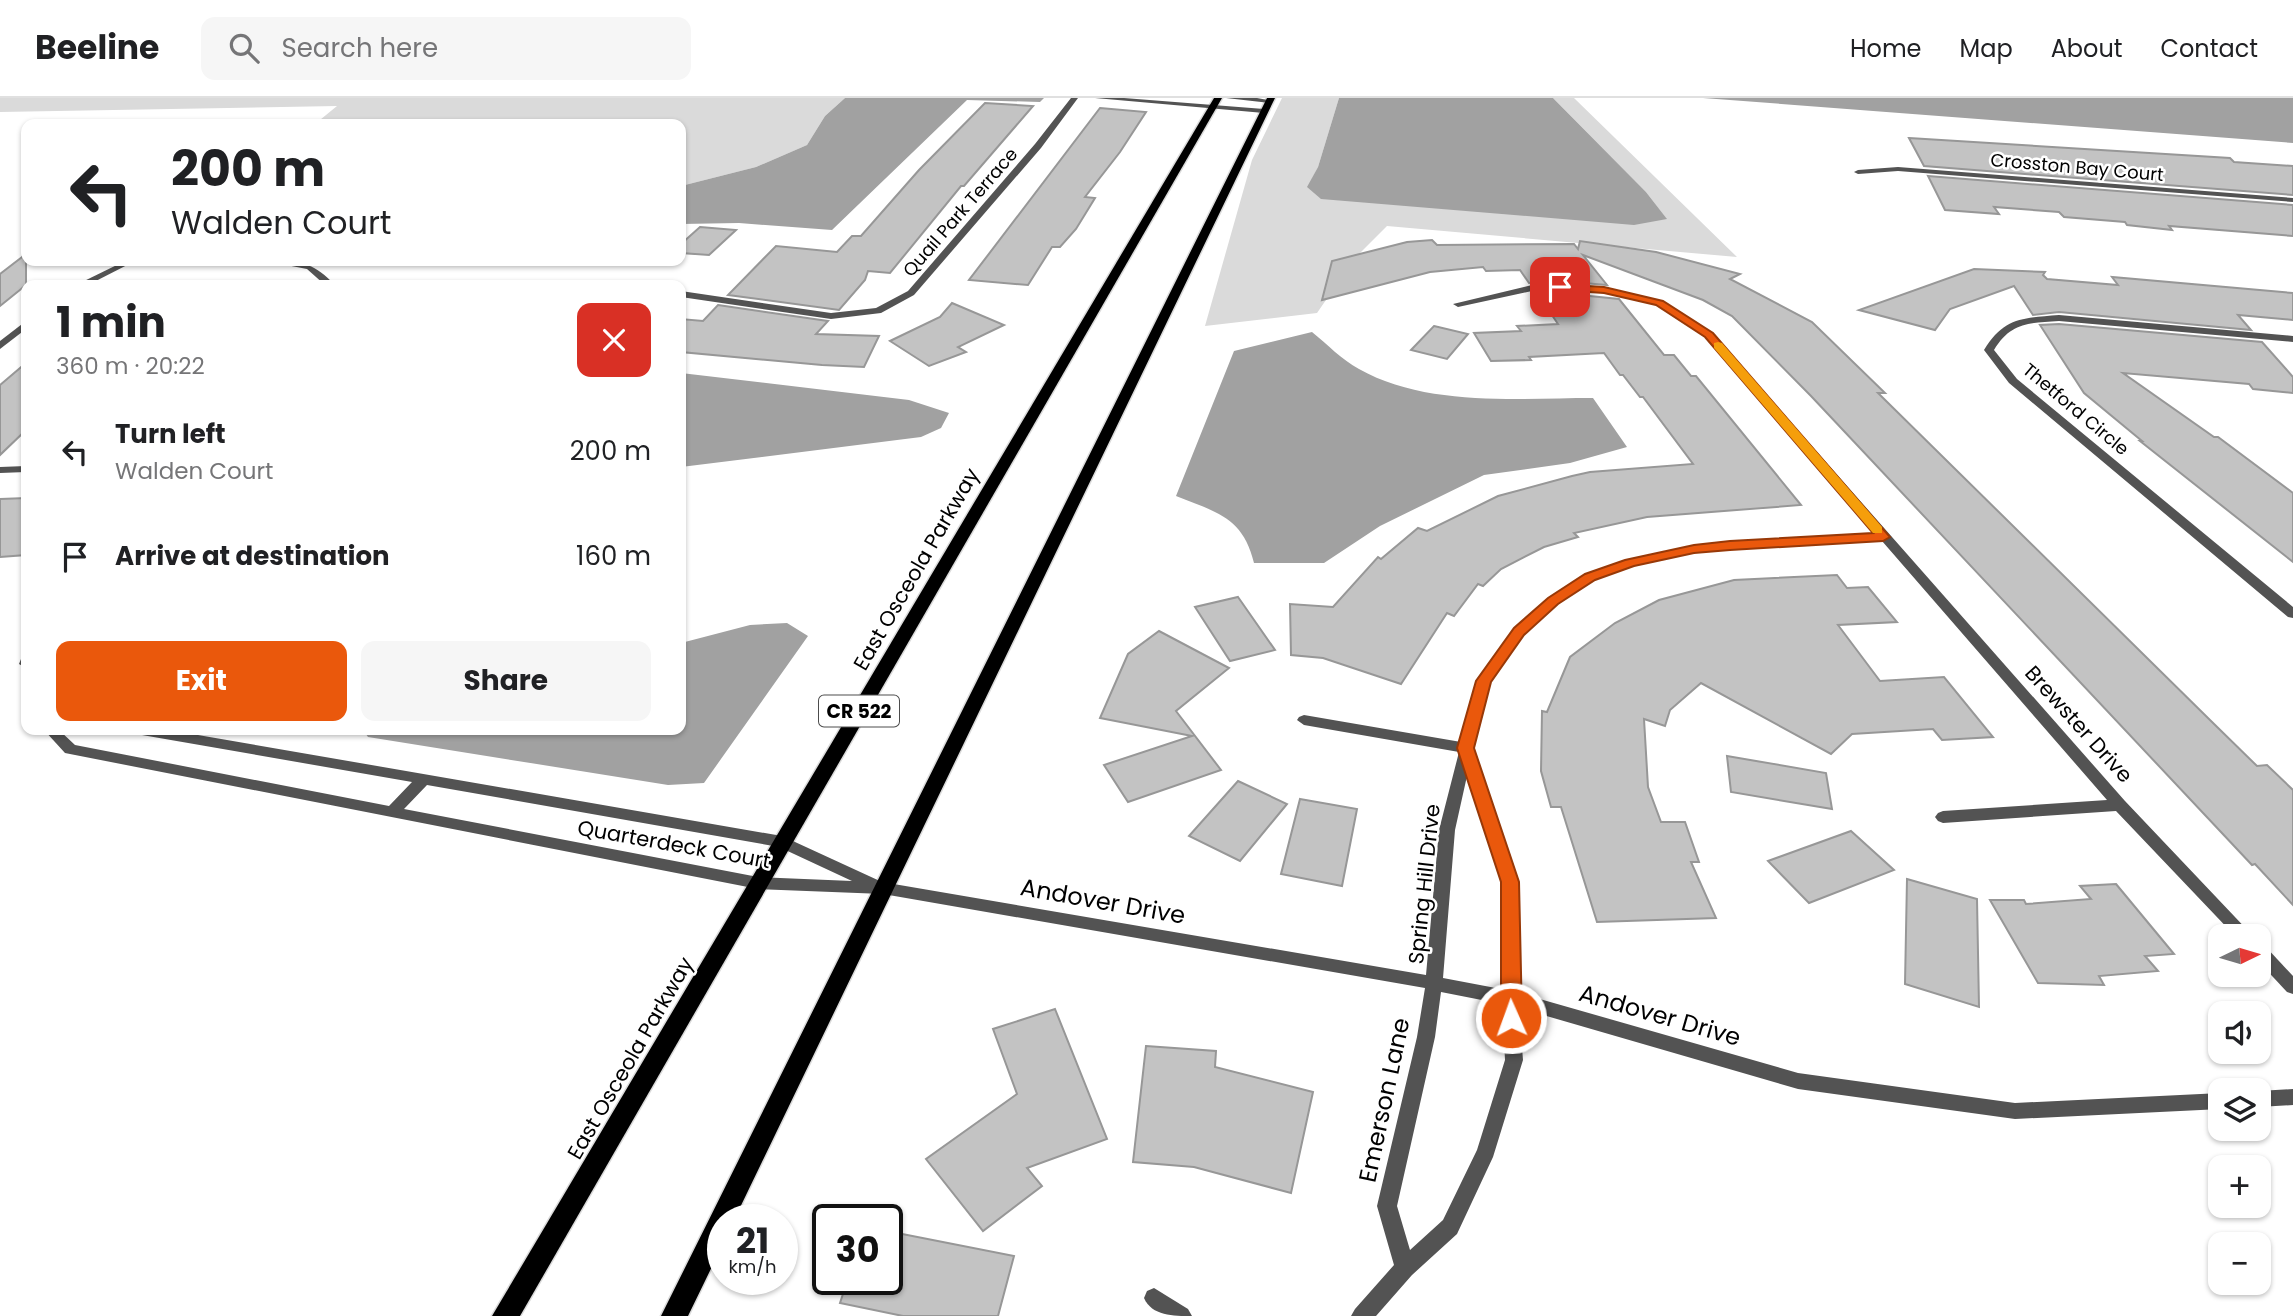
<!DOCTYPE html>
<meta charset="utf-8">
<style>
:root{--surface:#fff;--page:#f6f6f6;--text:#202124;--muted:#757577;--line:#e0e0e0;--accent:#ea580c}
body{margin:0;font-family:Poppins,sans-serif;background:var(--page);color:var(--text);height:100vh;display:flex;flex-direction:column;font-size:26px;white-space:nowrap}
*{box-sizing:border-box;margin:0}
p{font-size:23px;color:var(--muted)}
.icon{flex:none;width:38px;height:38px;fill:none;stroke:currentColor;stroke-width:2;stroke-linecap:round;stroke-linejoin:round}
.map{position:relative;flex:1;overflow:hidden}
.drawer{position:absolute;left:21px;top:182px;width:665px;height:455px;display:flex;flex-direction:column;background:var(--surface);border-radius:14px;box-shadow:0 2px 5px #0004}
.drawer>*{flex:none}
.banner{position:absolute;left:21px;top:21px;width:665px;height:147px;border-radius:14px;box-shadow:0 2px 5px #0004;background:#fff;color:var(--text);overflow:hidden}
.needle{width:46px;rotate:85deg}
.buttons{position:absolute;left:2208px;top:826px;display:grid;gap:14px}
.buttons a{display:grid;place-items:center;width:63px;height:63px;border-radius:14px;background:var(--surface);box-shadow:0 2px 5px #0004;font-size:35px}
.speed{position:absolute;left:707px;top:1106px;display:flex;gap:14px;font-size:35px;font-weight:700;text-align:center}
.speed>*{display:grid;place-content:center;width:91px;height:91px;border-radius:50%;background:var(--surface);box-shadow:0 2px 5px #0004;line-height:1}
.speed small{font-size:18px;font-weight:400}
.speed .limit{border:4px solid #111;border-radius:10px;background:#fff;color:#111}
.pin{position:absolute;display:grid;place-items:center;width:60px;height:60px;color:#fff;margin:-30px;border-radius:14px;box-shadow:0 4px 10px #0006}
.me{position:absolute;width:77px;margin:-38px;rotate:358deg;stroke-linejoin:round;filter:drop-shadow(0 0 5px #0008)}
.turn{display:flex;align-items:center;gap:24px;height:147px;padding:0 35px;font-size:32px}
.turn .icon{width:91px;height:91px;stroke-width:2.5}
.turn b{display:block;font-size:49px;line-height:60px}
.round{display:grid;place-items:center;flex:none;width:74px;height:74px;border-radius:14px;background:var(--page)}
.head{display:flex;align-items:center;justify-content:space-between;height:119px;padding:0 35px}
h1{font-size:42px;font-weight:700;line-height:52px}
.cta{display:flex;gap:14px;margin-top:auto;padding:14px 35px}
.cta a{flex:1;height:80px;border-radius:14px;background:var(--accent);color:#fff;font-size:28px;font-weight:700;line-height:80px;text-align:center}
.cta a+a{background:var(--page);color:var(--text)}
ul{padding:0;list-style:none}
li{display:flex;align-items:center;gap:21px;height:105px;padding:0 35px}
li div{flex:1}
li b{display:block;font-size:26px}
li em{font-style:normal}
header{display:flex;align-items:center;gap:42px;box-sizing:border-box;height:98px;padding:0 35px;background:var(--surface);border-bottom:2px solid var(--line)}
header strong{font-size:33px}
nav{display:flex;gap:38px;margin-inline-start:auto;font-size:24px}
.search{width:490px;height:63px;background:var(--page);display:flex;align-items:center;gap:18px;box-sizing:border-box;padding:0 24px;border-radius:14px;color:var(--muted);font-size:26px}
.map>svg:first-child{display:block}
.green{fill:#dadada}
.water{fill:#a1a1a1}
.building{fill:#c3c3c3;stroke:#979797;stroke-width:2}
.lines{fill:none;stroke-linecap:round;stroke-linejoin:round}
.primary-casing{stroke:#dbdbdb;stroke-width:3}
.street{fill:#535353;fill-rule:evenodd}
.primary{fill:#000;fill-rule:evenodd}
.route{fill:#ea580c;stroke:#983908;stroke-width:2}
.slow{fill:#f59e0b}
.labels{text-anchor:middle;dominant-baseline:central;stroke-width:5;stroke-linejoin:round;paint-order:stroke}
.far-street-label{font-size:18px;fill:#000;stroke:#fff}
.shield{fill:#fff;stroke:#4c4c4c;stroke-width:2}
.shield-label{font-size:19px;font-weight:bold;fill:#000}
.street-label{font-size:21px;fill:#000;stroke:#fff}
.near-street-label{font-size:24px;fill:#000;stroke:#fff}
</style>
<header>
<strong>Beeline</strong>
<div class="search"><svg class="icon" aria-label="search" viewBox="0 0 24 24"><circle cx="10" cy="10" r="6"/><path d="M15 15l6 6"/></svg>Search here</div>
<nav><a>Home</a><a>Map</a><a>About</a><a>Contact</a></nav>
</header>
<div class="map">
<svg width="2293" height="1218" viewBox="0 0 2293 1218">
<rect width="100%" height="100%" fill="#fff"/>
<g class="green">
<polygon points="0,0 845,0 825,18 807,47 756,69 681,88 681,26 315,26 337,8 0,14"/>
<polygon points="1282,0 1339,0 1318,69 1308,89 1666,120 1646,94 1553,0 1574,0 1737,159 1387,128 1355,160 1317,215 1205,228 1252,62"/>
</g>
<g class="water">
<polygon points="845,0 1044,0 1040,4 967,2 832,132 739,125 681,126 681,88 756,69 807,47 825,18"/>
<polygon points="1339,0 1553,0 1646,94 1667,121 1634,127 1321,101 1307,89 1318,69"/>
<polygon points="1703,0 2293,0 2293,45"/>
<path d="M1312,234C1327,246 1342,262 1359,271C1426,309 1518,300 1593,300L1627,349L1570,365L1484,377L1380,428L1324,465H1254C1243,419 1216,414 1176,398L1234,253Z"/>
<polygon points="681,275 909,302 949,315 941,330 921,339 681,369"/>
<polygon points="787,525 808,538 704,685 668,687 368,639 363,632 681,632 681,545 750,527"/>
</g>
<g class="building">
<polygon points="985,5 1033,8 964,88 961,88 890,175 868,173 865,182 839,212 728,197 776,148 837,154 852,138 861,138 919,72"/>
<polygon points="1100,10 1146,14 1120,54 1085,99 1095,100 1076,131 1060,149 1052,149 1028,187 969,182"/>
<polygon points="1909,40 2230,60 2234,64 2293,68 2293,97 1924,68"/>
<polygon points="1928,78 2293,107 2293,138 2169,128 2172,132 2127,127 2125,124 2064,119 2059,114 1994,109 1999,116 1945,112"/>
<polygon points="700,129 736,132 709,157 681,155 681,146"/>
<polygon points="1432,142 1437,147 1574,146 1578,151 1580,143 1656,154 1740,176 1730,181 1812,224 1885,295 1878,295 2210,622 2257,668 2267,667 2293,692 2293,807 2255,766 2252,767 1811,298 1732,218 1703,202 1583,157 1607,187 1560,183 1529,185 1520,172 1486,173 1483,169 1430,174 1322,202 1332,163 1407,144"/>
<polygon points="26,156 26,187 0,208 0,176"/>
<polygon points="1974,171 2045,174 2043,177 2047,181 2118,187 2112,179 2293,195 2293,222 2238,217 2251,232 2059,214 2033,217 2014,188 1950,211 1935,232 1859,212"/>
<polygon points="1537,195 1560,195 1619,201 1664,257 1674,257 1691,278 1696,278 1801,407 1647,419 1574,435 1578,439 1544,449 1501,471 1483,488 1478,486 1454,518 1447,515 1401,586 1323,560 1291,557 1290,506 1333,509 1378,459 1381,461 1418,430 1427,433 1498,398 1572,378 1590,374 1693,366 1643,299 1640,299 1623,277 1620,277 1604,255 1529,259 1531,262 1491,263 1474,235 1521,233 1517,228 1558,226"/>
<polygon points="952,205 1004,227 958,249 966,254 929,268 890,243 940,219"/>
<polygon points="718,207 828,223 816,236 879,238 864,269 822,267 681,254 681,221 703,223"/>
<polygon points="2059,226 2262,244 2293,279 2293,295 2253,291 2249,286 2123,275 2214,339 2218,339 2293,395 2293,464 2140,343 2142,343 2084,295 2040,227"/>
<polygon points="1434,228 1468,236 1447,261 1411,252"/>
<polygon points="26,265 26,332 0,357 0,287"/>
<polygon points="26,400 26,457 0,459 0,401"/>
<polygon points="1837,477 1847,490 1868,489 1897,524 1838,527 1880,583 1944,579 1993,639 1942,642 1933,631 1852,636 1831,656 1701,585 1670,612 1665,628 1644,621 1648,689 1661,724 1685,724 1699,764 1691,764 1716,820 1597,824 1561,709 1551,709 1541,673 1542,613 1547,614 1570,559 1615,525 1659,502 1734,482"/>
<polygon points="1238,499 1275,552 1230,563 1195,509"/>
<polygon points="1159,533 1229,570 1176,613 1221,672 1128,704 1104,667 1192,638 1100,620 1128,556"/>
<polygon points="1727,658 1826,675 1832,711 1731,694"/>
<polygon points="1238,683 1287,706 1240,763 1189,738"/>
<polygon points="1300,701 1357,711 1342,788 1281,776"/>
<polygon points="1851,733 1894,772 1809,805 1768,763"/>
<polygon points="1907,781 1977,801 1979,909 1905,886"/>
<polygon points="2116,786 2174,856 2145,858 2158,873 2099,878 2104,887 2038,885 1990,802 2024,802 2026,806 2091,801 2080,788"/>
<polygon points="1055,911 1107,1041 1027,1070 1042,1088 983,1133 926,1061 1017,996 993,931"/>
<polygon points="1146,948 1216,953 1215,969 1313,994 1291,1095 1194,1069 1133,1064"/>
<polygon points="887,1133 1014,1158 998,1218 903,1218 840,1205 848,1181 887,1181"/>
</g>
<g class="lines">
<defs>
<g id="primary">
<polygon points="1214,0 1222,0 520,1218 492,1218"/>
<polygon points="1267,0 1275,0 734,1122 723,1122 723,1146 688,1218 661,1218"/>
</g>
</defs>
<use href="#primary" class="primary-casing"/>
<g class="street">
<polygon points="1071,0 1078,0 1041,50 914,197 881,215 831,221 681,199 681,193 831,215 876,210 908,193 1035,46"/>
<polygon points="1095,0 1124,0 1264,11 1267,13 1264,15"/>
<polygon points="1226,0 1257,0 1273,3 1270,5"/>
<polygon points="1898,69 2293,100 2293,104 1898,73 1858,76 1854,74 1858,72"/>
<polygon points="125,163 135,163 88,187 76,187"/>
<path d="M275,163C303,163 315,166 335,187H325L307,171L276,165Z"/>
<polygon points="663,182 672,187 660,187 659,185"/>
<path d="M1560,186L1604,189L1663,203L1712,235L2125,703L2253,838H2235L2116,713L1943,725L1938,723L1935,719L1938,715L1943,713L2107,702L1882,443L1730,451L1694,455L1633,468L1594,482L1558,506L1524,537L1490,584L1473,653L1518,784L1519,895L1798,975L2015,1005L2221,995V1011L2015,1021L1798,991L1519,910L1523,962L1493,1059L1457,1136L1412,1177L1376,1218H1351L1355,1211L1394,1167L1377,1108L1417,939L1425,890L883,796L758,791L70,656L65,655L44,632H59L75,647L389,708L412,684L142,637L135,632H169L782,738L882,784L1426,877L1439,732L1459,654L1304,627L1297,622L1299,619L1304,617L1461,644L1478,580L1514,531L1548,500L1586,476L1626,462L1694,447L1876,436L1706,239L1657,207L1604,195L1560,192L1532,193L1458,209L1453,206L1532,187ZM1467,678L1502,784L1501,891L1443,880L1455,732ZM427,687L779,749L852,783L758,779L404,711ZM1441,894L1502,906L1505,962L1477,1052L1443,1122L1410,1152L1397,1108L1435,939Z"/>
<path d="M2059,217L2293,238V244L2059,223C2029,225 2011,224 1994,252L2017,281L2293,509V520L2288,519L2009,285L1984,252C2004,219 2023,220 2059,217Z"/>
<polygon points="26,223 26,231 0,251 0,243"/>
<polygon points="26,368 26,374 0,375 0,369"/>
<polygon points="26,560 26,570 19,566 21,561"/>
<polygon points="2259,846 2265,848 2293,878 2293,896 2287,894 2259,864"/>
<polygon points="2293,991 2293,1007 2259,1009 2259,993"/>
<path d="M1154,1190L1188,1211L1192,1218C1173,1218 1152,1218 1144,1200L1147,1193Z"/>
</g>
<use href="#primary" class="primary"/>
</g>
<polygon class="route" points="1556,186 1604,189 1663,203 1713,235 1890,439 1883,443 1730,452 1694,455 1634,468 1595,482 1558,506 1524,537 1491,584 1474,650 1519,784 1522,920 1519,927 1511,929 1504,927 1501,920 1501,784 1457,650 1476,583 1514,530 1548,500 1585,476 1625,462 1694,447 1730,443 1873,435 1705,239 1656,207 1604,195 1560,192 1556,191"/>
<polygon class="slow" points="1718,244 1722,245 1882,429 1882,435 1873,435 1714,250 1714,245"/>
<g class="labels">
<g class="far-street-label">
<text transform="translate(2077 69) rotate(5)">Crosston Bay Court</text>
<text transform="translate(960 114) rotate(-49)">Quail Park Terrace</text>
<text transform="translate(2076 311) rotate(40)">Thetford Circle</text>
</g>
<rect class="shield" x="819" y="597.5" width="80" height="31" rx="5"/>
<g class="shield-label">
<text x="859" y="613">CR 522</text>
</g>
<g class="street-label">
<text transform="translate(916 471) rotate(-60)">East Osceola Parkway</text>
<text transform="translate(2079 626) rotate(48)">Brewster Drive</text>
<text transform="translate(674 746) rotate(10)">Quarterdeck Court</text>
<text transform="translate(1424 786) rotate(-84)">Spring Hill Drive</text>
<text transform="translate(630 960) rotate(-60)">East Osceola Parkway</text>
</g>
<g class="near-street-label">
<text transform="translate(1103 803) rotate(10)">Andover Drive</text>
<text transform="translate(1660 917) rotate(16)">Andover Drive</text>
<text transform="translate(1384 1002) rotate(-78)">Emerson Lane</text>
</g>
</g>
</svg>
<div class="buttons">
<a><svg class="needle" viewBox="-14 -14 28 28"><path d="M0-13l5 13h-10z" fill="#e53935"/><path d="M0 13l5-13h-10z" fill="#757577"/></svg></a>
<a><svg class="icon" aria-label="sound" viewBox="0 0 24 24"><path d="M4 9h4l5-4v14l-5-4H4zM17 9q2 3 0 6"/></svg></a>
<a><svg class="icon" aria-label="layers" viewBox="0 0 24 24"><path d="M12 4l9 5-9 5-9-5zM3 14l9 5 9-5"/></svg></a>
<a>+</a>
<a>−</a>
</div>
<div class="speed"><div>21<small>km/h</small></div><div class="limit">30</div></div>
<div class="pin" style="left:1560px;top:189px;background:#d93025"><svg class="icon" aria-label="arrive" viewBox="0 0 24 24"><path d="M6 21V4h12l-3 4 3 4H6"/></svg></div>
<svg class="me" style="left:1511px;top:920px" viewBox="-20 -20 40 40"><circle r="17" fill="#ea580c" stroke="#fff" stroke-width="3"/><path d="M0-11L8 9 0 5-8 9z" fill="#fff"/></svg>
<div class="banner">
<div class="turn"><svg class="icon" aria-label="left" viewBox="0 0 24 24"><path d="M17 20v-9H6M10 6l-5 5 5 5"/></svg><div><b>200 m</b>Walden Court</div></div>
</div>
<section class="drawer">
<div class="head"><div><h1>1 min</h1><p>360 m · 20:22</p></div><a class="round" style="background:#d93025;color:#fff"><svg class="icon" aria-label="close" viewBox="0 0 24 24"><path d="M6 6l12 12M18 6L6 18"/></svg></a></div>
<ul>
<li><svg class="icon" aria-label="left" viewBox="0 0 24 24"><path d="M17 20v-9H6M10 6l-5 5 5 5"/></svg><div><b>Turn left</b><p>Walden Court</p></div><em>200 m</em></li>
<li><svg class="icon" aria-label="arrive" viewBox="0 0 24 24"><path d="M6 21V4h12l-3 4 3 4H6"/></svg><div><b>Arrive at destination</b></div><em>160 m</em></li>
</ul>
<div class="cta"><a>Exit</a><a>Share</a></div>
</section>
</div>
